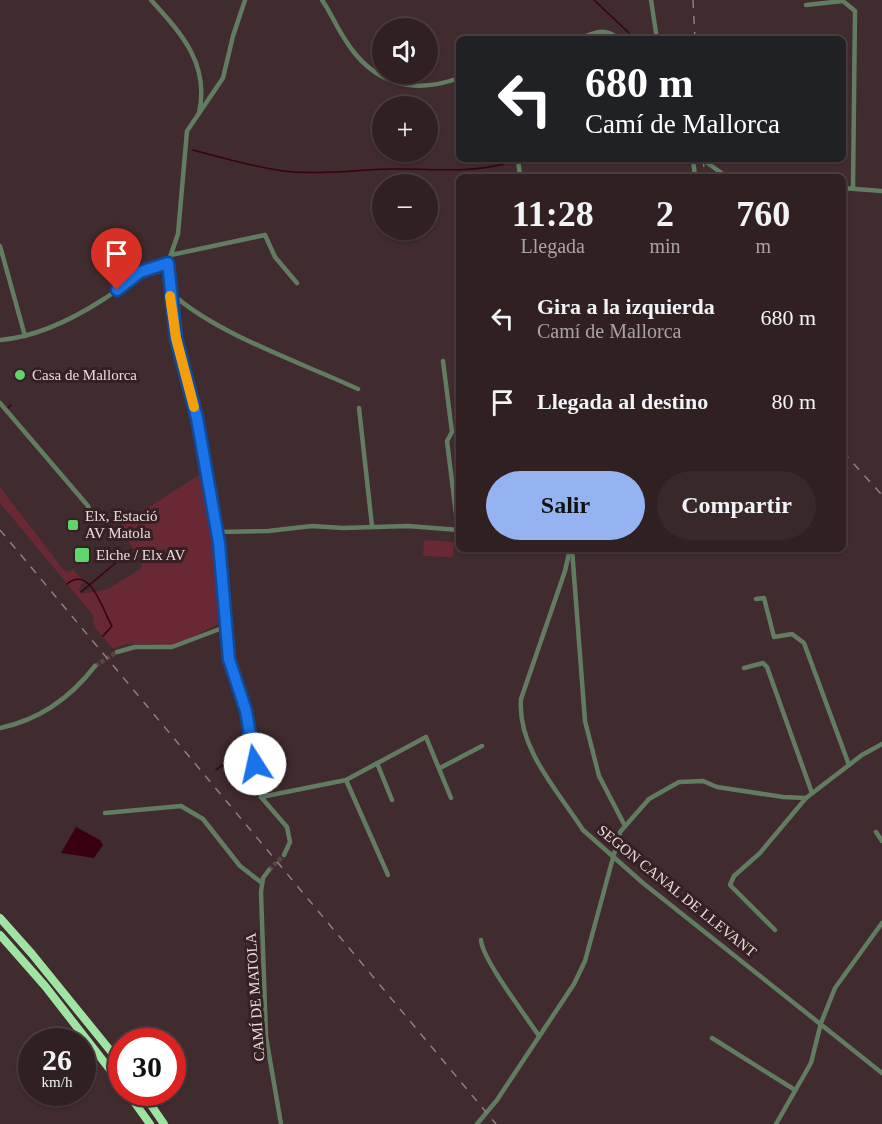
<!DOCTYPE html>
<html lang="es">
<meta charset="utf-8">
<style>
:root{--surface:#302022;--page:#38282a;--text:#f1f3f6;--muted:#a8a3a5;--line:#4b3e40;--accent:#95b2f1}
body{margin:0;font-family:Georgia,serif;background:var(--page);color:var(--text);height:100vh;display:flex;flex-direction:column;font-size:22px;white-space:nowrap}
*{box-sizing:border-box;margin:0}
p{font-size:20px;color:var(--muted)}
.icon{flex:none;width:33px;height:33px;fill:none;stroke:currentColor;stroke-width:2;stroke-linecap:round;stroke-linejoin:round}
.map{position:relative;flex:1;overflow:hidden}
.panel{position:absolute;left:456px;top:174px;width:390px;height:378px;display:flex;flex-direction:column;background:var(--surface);border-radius:9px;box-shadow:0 2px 4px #0004,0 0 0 2px var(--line)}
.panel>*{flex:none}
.guide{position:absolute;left:456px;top:36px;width:390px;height:126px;border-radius:9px;box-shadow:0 2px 4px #0004,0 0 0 2px var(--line);background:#202124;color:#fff;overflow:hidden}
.fabs{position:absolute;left:372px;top:18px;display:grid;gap:12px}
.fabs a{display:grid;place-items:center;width:66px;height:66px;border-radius:50%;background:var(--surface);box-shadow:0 2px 4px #0004,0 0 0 2px var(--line);font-size:30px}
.speed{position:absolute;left:18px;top:1028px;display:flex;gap:12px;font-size:30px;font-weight:700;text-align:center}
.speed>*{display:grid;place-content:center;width:78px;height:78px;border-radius:50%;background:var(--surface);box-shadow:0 2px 4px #0004,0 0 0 2px var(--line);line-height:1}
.speed small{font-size:15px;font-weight:400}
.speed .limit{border:9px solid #d22;background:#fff;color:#111}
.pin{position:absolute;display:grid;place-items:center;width:51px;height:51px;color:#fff;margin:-62px -26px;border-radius:50% 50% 50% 0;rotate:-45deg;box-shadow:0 0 6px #0007}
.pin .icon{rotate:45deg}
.me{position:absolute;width:66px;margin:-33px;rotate:350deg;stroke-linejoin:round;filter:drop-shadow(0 0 4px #0008)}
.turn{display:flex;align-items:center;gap:21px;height:126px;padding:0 30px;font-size:27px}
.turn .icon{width:78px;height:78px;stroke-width:2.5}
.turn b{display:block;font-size:42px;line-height:51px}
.eta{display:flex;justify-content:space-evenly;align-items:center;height:102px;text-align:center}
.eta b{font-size:36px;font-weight:800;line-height:42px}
.primary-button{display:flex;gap:12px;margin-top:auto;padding:12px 30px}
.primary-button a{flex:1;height:69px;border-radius:36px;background:var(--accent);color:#111;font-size:24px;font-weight:800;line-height:69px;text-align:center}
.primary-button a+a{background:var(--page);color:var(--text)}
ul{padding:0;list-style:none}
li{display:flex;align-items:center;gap:18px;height:84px;padding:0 30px}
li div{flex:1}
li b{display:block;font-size:22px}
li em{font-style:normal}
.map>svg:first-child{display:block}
.green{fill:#682834}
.water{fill:#39000f}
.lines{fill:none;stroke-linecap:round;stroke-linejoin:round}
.stream{stroke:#39000f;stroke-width:1.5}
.street-tunnel{stroke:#5a4648;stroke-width:4.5;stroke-dasharray:4.5 2;stroke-linecap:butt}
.street{stroke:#627c62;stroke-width:4.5}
.highway{stroke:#a0e4a3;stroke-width:8}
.rail{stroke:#8f7e80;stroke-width:1.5;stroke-dasharray:8 8;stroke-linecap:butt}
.route-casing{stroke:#114b97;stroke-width:15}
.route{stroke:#1a73e8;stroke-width:10}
.slow{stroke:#f59e0b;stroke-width:10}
.poi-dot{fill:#5fd56b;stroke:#352124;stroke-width:2}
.labels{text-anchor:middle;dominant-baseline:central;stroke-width:6;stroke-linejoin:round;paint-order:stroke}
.poi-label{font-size:15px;fill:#eadcdd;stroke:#352124;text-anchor:start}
.street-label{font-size:15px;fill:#eadcdd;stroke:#352124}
</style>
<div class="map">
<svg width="882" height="1124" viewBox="0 0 882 1124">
<rect width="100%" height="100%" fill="#402b2e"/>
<g class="green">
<polygon points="202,473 219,543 220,623 172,647 150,644 127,644 113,649 94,626 93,615 0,503 0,487 63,569 69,572 73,569 83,581 79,590 82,594 108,589 142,568 140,558 118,527"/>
<polygon points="424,540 454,542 453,557 423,556"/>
</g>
<polygon class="water" points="76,827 100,840 103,845 94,858 61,853"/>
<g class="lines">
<g class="stream">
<polyline points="594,0 629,33"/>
<path d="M193,150C223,158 253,167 283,171C319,175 354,170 389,169C431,168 463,174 504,164"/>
<polyline points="8,408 11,405"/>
<path d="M67,584C91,564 103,612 112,626L103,636"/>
<polyline points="81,592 131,550"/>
<polyline points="216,770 229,760 247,781"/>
</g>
<g class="street-tunnel">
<polyline points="95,666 117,652"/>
<polyline points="269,870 284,855"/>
</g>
<g class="street">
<path d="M151,0C181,33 210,64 199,113"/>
<polyline points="245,0 233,36 223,78 187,131 178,234 168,263 168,273 176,338 197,418 219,543 231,672 246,711 261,797 287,827 290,842 284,855"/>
<path d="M322,0C331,13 337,28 346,41C373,84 413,95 459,78"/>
<polyline points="651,0 657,39"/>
<polyline points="806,5 843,1 855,11 853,188"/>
<path d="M579,39C594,32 605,27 619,39"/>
<polyline points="518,159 520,177"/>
<polyline points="693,159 695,177"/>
<polyline points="702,159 727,177"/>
<polyline points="843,188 882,191"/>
<polyline points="0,246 25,336"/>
<polyline points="171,255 265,235 275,257 297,283"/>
<path d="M171,293C218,335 300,362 358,389"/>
<path d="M0,340C37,337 73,319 104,299C126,285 141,269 168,263"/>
<polyline points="443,361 452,432 447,441 458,530"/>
<polyline points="0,403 88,506 91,514 88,518"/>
<polyline points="359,408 372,526"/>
<polyline points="217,532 268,531 312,526 343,528 408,526 459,530"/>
<path d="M570,549L565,571L521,699C517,748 558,791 583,830L643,883L882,1073"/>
<polyline points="572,549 585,721 599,776 625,826"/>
<polyline points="756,599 764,598 774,637 792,634 804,643 849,765"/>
<polyline points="117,652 135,647 172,647 225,627"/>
<polyline points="744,668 763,663 767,667 812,793"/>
<path d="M0,728C39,720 71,697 95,666"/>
<polyline points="377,763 392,800"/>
<polyline points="440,768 482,746"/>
<polyline points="346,780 388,875"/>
<polyline points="261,797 346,780 426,737 451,798"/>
<polyline points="105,813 181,806 203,819 240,866 262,883"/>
<polyline points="876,832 882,841"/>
<polyline points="269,870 263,878 261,892 266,1037 281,1124"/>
<polyline points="775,930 730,885 734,876 760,853 806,798"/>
<path d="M481,940C482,959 526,1016 539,1036"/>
<polyline points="712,1038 795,1090"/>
<polyline points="477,1124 497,1100 574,984 585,961 620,832 649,799 679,782 703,781 717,787 783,797 806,798 862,755 882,744"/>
<polyline points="776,1124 811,1063 821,1023 835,988 882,923"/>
</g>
<g class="highway">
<polyline points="0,918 32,954 122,1065"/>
<polyline points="0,935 45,986 122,1085"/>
<polyline points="127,1092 150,1124"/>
<polyline points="142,1092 164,1124"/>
</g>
<g class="rail">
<polyline points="693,0 695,39"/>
<polyline points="703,159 705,177"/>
<polyline points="843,452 882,495"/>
<polyline points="0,530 496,1124"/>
</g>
</g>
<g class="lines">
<defs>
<polyline id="route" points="117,290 140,272 168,263 176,338 197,418 219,543 229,659 246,711 255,764"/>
</defs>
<use href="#route" class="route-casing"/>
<use href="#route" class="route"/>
<polyline class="slow" points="170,296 176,338 194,407"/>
</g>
<g class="poi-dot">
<circle cx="20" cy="375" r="6"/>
<rect x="67" y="519" width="12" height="12" rx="3"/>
<rect x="74" y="547" width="16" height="16" rx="3"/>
</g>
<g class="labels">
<g class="poi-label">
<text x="32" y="375">Casa de Mallorca</text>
<text x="85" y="516">Elx, Estació<tspan x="85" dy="17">AV Matola</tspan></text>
<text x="96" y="555">Elche / Elx AV</text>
</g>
<g class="street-label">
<text transform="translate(677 891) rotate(39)">SEGON CANAL DE LLEVANT</text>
<text transform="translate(255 997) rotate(-94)">CAMÍ DE MATOLA</text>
</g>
</g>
</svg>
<div class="fabs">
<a><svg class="icon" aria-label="sound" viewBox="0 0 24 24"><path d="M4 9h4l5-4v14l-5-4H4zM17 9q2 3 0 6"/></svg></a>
<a>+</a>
<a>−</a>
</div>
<div class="speed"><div>26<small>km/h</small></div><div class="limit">30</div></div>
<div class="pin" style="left:117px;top:290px;background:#d93025"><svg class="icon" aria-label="arrive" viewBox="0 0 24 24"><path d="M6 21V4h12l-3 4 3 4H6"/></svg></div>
<svg class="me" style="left:255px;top:764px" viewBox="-20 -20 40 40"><circle r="19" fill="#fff"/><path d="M0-13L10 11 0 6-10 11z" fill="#1a73e8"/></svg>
<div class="guide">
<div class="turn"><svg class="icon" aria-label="left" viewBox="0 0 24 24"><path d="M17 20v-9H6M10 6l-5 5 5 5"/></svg><div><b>680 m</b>Camí de Mallorca</div></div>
</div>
<section class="panel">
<div class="eta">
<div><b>11:28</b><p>Llegada</p></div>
<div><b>2</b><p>min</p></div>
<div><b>760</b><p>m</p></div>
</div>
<ul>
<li><svg class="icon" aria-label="left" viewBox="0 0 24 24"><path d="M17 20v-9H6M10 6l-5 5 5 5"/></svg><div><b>Gira a la izquierda</b><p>Camí de Mallorca</p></div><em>680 m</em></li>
<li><svg class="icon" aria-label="arrive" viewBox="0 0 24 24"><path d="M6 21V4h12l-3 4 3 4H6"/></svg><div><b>Llegada al destino</b></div><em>80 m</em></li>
</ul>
<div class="primary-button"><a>Salir</a><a>Compartir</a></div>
</section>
</div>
